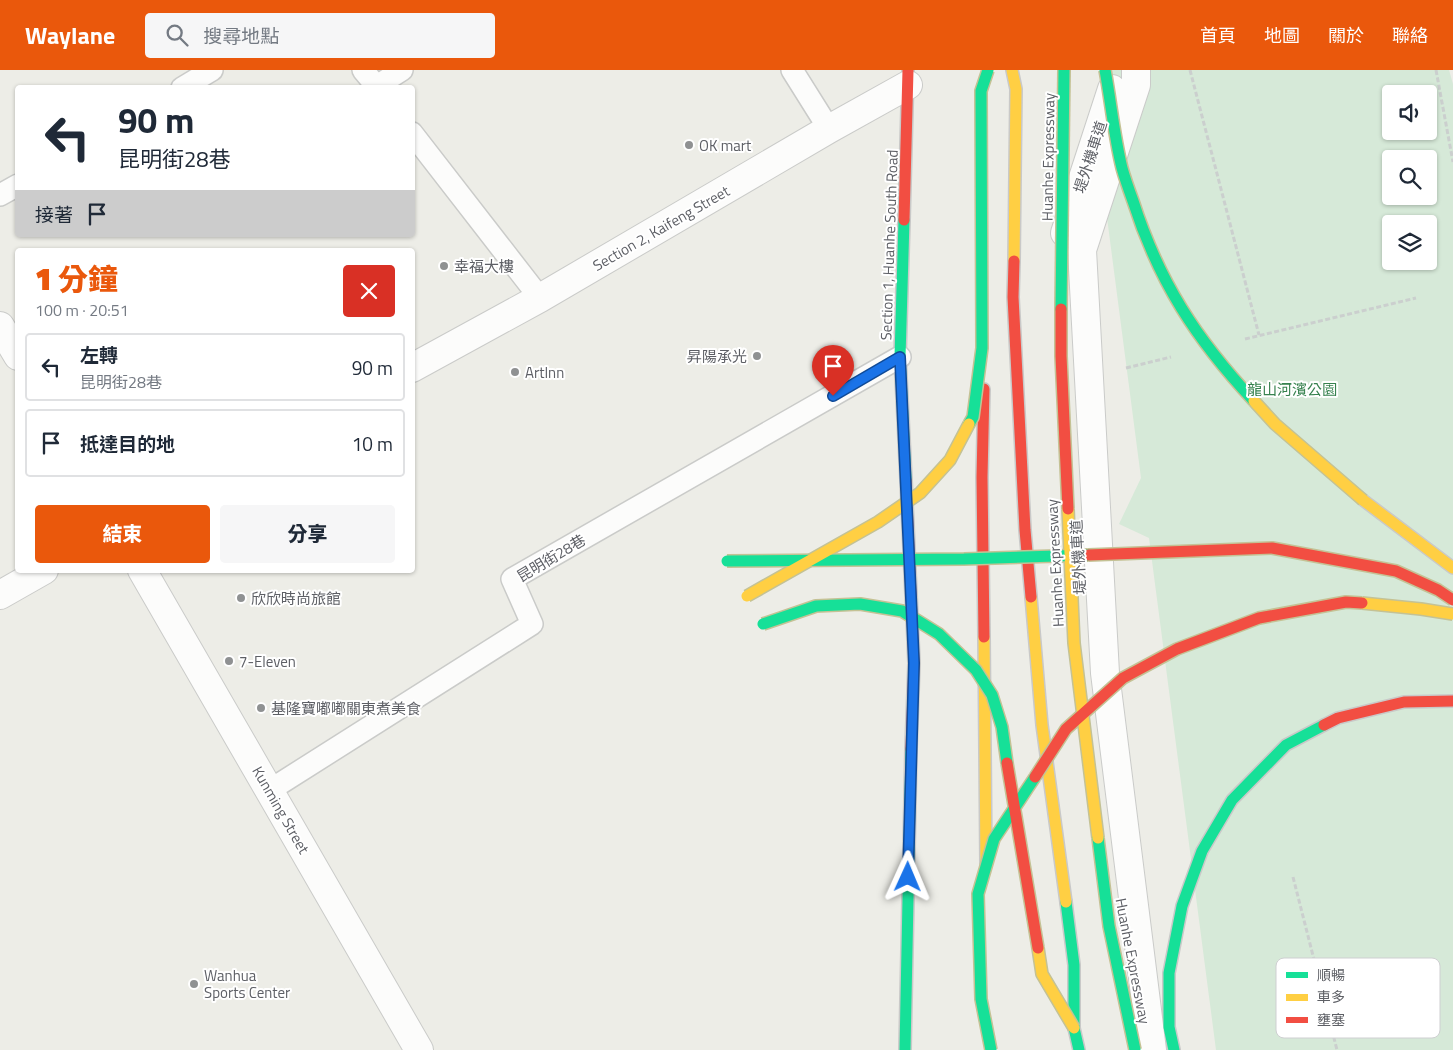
<!DOCTYPE html>
<html lang="zh-TW">
<meta charset="utf-8">
<style>
:root{--surface:#fff;--page:#f6f6f7;--text:#1f2937;--muted:#747a83;--line:#e0e1e3;--accent:#ea580c}
body{margin:0;font-family:"Titillium Web","Noto Sans TC",sans-serif;background:var(--page);color:var(--text);height:100vh;display:flex;flex-direction:column;font-size:19px;white-space:nowrap}
*{box-sizing:border-box;margin:0}
p{font-size:16px;color:var(--muted)}
.icon{flex:none;width:28px;height:28px;fill:none;stroke:currentColor;stroke-width:2;stroke-linecap:round;stroke-linejoin:round}
.map{position:relative;flex:1;overflow:hidden}
.side{position:absolute;left:15px;top:178px;width:400px;height:325px;display:flex;flex-direction:column;background:var(--surface);border-radius:5px;box-shadow:0 1px 4px #0004}
.side>*{flex:none}
.hud{position:absolute;left:15px;top:15px;width:400px;height:152px;border-radius:5px;box-shadow:0 1px 4px #0004;background:#fff;color:var(--text);overflow:hidden}
.tools{position:absolute;left:1382px;top:15px;display:grid;gap:10px}
.tools a{display:grid;place-items:center;width:55px;height:55px;border-radius:5px;background:var(--surface);box-shadow:0 1px 4px #0004;font-size:25px}
.pin{position:absolute;display:grid;place-items:center;width:42px;height:42px;color:#fff;margin:-51px -21px;border-radius:50% 50% 50% 0;rotate:-45deg;box-shadow:0 0 5px #0007}
.pin .icon{rotate:45deg}
.me{position:absolute;width:55px;margin:-28px;rotate:1deg;stroke-linejoin:round;filter:drop-shadow(0 0 4px #0008)}
.turn{display:flex;align-items:center;gap:18px;height:105px;padding:0 20px;font-size:22px}
.turn .icon{width:65px;height:65px;stroke-width:2.5}
.turn b{display:block;font-size:35px;line-height:42px}
.then{display:flex;align-items:center;height:48px;padding:0 20px;background:#0003;gap:10px;font-size:19px}
.round{display:grid;place-items:center;flex:none;width:52px;height:52px;border-radius:5px;background:var(--page)}
.overview{display:flex;align-items:center;justify-content:space-between;height:85px;padding:0 20px}
h1{font-size:30px;font-weight:800;line-height:38px;color:var(--accent)}
.cta{display:flex;gap:10px;margin-top:auto;padding:10px 20px}
.cta a{flex:1;height:58px;border-radius:5px;background:var(--accent);color:#fff;font-size:20px;font-weight:800;line-height:58px;text-align:center}
.cta a+a{background:var(--page);color:var(--text)}
ul{padding:0;list-style:none}
li{display:flex;align-items:center;gap:15px;height:68px;margin:0 10px 8px;padding:0 10px;border:2px solid var(--line);border-radius:5px}
li div{flex:1}
li b{display:block;font-size:19px}
li em{font-style:normal}
header{display:flex;align-items:center;gap:30px;box-sizing:border-box;height:70px;padding:0 25px;background:var(--accent);color:#fff}
header strong{font-size:24px}
nav{display:flex;gap:28px;margin-inline-start:auto;font-size:18px}
.search{width:350px;height:45px;background:var(--page);display:flex;align-items:center;gap:12px;box-sizing:border-box;padding:0 18px;border-radius:5px;color:var(--muted);font-size:19px}
.map>svg:first-child{display:block}
.green{fill:#d6e9d8;fill-rule:evenodd}
.lines{fill:none;stroke-linecap:round;stroke-linejoin:round}
.lane-casing{stroke:#cacbc9;stroke-width:24}
.street-casing{stroke:#cacbc9;stroke-width:30}
.fast-casing{stroke:#c9c9c8;stroke-width:14}
.slow-casing{stroke:#c9c9c8;stroke-width:14}
.jam-casing{stroke:#c9c9c8;stroke-width:14}
.path{stroke:#cbcfce;stroke-width:3;stroke-dasharray:5 2.5;stroke-linecap:butt}
.lane{stroke:#fcfcfb;stroke-width:21}
.street{stroke:#fcfcfb;stroke-width:28}
.fast{stroke:#16e098;stroke-width:11}
.slow{stroke:#ffcf43;stroke-width:11}
.jam{stroke:#f24e42;stroke-width:11}
.fast-bridge-casing{stroke:#c4c295;stroke-width:14;stroke-linecap:butt}
.slow-bridge-casing{stroke:#c4c295;stroke-width:14;stroke-linecap:butt}
.jam-bridge-casing{stroke:#c4c295;stroke-width:14;stroke-linecap:butt}
.fast-bridge{stroke:#16e098;stroke-width:11}
.slow-bridge{stroke:#ffcf43;stroke-width:11}
.jam-bridge{stroke:#f24e42;stroke-width:11}
.route-casing{stroke:#114b97;stroke-width:12}
.route{stroke:#1a73e8;stroke-width:9}
.poi-dot{fill:#8f9192;stroke:#fff;stroke-width:2}
.labels{text-anchor:middle;dominant-baseline:central;stroke-width:4;stroke-linejoin:round;paint-order:stroke}
.poi-label{font-size:15px;fill:#5d5f65;stroke:#fff;text-anchor:start}
.street-label{font-size:15px;fill:#5d5f65;stroke:#fff}
.park-label{font-size:15px;fill:#37824f;stroke:#fff}
.key{fill:#fff;stroke:#cecfd1;stroke-width:1}
.key-label{font-size:14px;fill:#5d5f65}
</style>
<header>
<strong>Waylane</strong>
<div class="search"><svg class="icon" aria-label="search" viewBox="0 0 24 24"><circle cx="10" cy="10" r="6"/><path d="M15 15l6 6"/></svg>搜尋地點</div>
<nav><a>首頁</a><a>地圖</a><a>關於</a><a>聯絡</a></nav>
</header>
<div class="map">
<svg width="1453" height="980" viewBox="0 0 1453 980">
<rect width="100%" height="100%" fill="#edede7"/>
<path class="green" d="M1106,0H1449L1453,14V980H1216L1149,468L1119,454L1141,408L1106,140ZM1391,24H1429V61H1391ZM1391,89H1429V126H1391ZM1391,154H1429V191H1391Z"/>
<g class="lines">
<defs>
<g id="lane">
<polyline points="363,0 378,18"/>
<polyline points="792,0 829,59"/>
<polyline points="377,16 402,0"/>
<polyline points="182,18 212,0"/>
<polyline points="412,63 540,228"/>
<polyline points="0,125 18,115"/>
<polyline points="270,720 532,554 512,509 900,287"/>
</g>
<g id="street">
<polyline points="1136,0 1136,15 1082,180 1105,603 1152,980"/>
<polyline points="1065,163 1112,19"/>
<polyline points="0,256 18,286"/>
<polyline points="412,298 540,228 829,59 908,15"/>
<polyline points="142,500 419,980"/>
<polyline points="0,525 44,500"/>
</g>
<g id="fast">
<polyline points="904,150 900,287 906,410"/>
<polyline points="1066,832 1074,895 1074,958 1079,980"/>
<polyline points="905,980 911,679"/>
<polyline points="1174,980 1169,957 1169,903 1182,836 1202,781 1232,730 1286,675 1324,655"/>
</g>
<g id="slow">
<polyline points="1012,0 1016,19 1014,191"/>
<polyline points="1363,430 1453,498"/>
<polyline points="1031,527 1042,655 1066,832"/>
<polyline points="984,567 986,794"/>
</g>
<g id="jam">
<polyline points="904,150 908,0"/>
<polyline points="1014,191 1013,227 1025,460 1031,527"/>
<polyline points="906,410 914,593 911,679"/>
<polyline points="984,567 982,407 984,319"/>
<polyline points="1324,655 1338,648 1404,632 1453,631"/>
</g>
</defs>
<use href="#lane" class="lane-casing"/>
<use href="#street" class="street-casing"/>
<use href="#fast" class="fast-casing"/>
<use href="#slow" class="slow-casing"/>
<use href="#jam" class="jam-casing"/>
<g class="path">
<polyline points="1190,0 1259,265"/>
<polyline points="1436,0 1453,92"/>
<polyline points="1245,269 1416,228"/>
<polyline points="1126,298 1171,287"/>
<polyline points="1293,807 1337,980"/>
</g>
<use href="#lane" class="lane"/>
<use href="#street" class="street"/>
<use href="#fast" class="fast"/>
<use href="#slow" class="slow"/>
<use href="#jam" class="jam"/>
<defs>
<g id="fast-bridge">
<path d="M1105,0C1111,32 1114,66 1122,98C1125,109 1129,120 1133,131C1159,212 1196,269 1254,331"/>
<polyline points="1061,239 1064,0"/>
<polyline points="969,354 973,347 982,278 981,21 988,0"/>
<polyline points="727,491 964,489 1088,485"/>
<polyline points="763,554 816,536 860,534 902,541 939,564 976,600 992,625 1002,657 1007,693"/>
<polyline points="1098,768 1109,856 1135,980"/>
<polyline points="991,980 981,929 978,824 994,769 1035,707"/>
</g>
<g id="slow-bridge">
<polyline points="1254,331 1275,354 1363,430"/>
<polyline points="1068,439 1074,573 1098,768"/>
<polyline points="747,526 878,452 920,423 950,390 969,354"/>
<polyline points="1362,533 1421,539 1453,544"/>
<polyline points="1038,878 1042,904 1074,958"/>
</g>
<g id="jam-bridge">
<polyline points="1061,239 1061,286 1068,439"/>
<polyline points="1088,485 1272,478 1396,501 1438,520 1453,530"/>
<polyline points="1007,693 1038,878"/>
<polyline points="1035,707 1066,659 1123,608 1177,579 1259,548 1346,532 1362,533"/>
</g>
</defs>
<use href="#fast-bridge" class="fast-bridge-casing"/>
<use href="#slow-bridge" class="slow-bridge-casing"/>
<use href="#jam-bridge" class="jam-bridge-casing"/>
<use href="#fast-bridge" class="fast-bridge"/>
<use href="#slow-bridge" class="slow-bridge"/>
<use href="#jam-bridge" class="jam-bridge"/>
</g>
<g class="lines">
<defs>
<polyline id="route" points="833,326 900,287 914,593 908,807"/>
</defs>
<use href="#route" class="route-casing"/>
<use href="#route" class="route"/>
</g>
<g class="poi-dot">
<circle cx="689" cy="75" r="5"/>
<circle cx="444" cy="196" r="5"/>
<circle cx="757" cy="286" r="5"/>
<circle cx="515" cy="302" r="5"/>
<circle cx="241" cy="528" r="5"/>
<circle cx="229" cy="591" r="5"/>
<circle cx="261" cy="638" r="5"/>
<circle cx="194" cy="914" r="5"/>
</g>
<g class="labels">
<g class="poi-label">
<text x="699" y="75">OK mart</text>
<text x="454" y="196">幸福大樓</text>
<text x="747" y="286" text-anchor="end">昇陽承光</text>
<text x="525" y="302">ArtInn</text>
<text x="251" y="528">欣欣時尚旅館</text>
<text x="239" y="591">7-Eleven</text>
<text x="271" y="638">基隆寶嘟嘟關東煮美食</text>
<text x="204" y="905">Wanhua<tspan x="204" dy="17">Sports Center</tspan></text>
</g>
<g class="street-label">
<text transform="translate(1048 87) rotate(-89)">Huanhe Expressway</text>
<text transform="translate(1090 87) rotate(-72)">堤外機車道</text>
<text transform="translate(661 158) rotate(-30)">Section 2, Kaifeng Street</text>
<text transform="translate(889 175) rotate(-88)">Section 1, Huanhe South Road</text>
<text transform="translate(1078 487) rotate(-93)">堤外機車道</text>
<text transform="translate(551 488) rotate(-31)">昆明街28巷</text>
<text transform="translate(1055 493) rotate(-93)">Huanhe Expressway</text>
<text transform="translate(281 740) rotate(60)">Kunming Street</text>
<text transform="translate(1133 891) rotate(79)">Huanhe Expressway</text>
</g>
<g class="park-label">
<text x="1292" y="319">龍山河濱公園</text>
</g>
</g>
<rect x="1276" y="888" width="164" height="80" rx="8" class="key"/>
<rect x="1286" y="902" width="22" height="6" fill="#16e098"/>
<rect x="1286" y="924" width="22" height="7" fill="#ffcf43"/>
<rect x="1286" y="947" width="22" height="6" fill="#f24e42"/>
<g class="key-label">
<text x="1317" y="910">順暢</text>
<text x="1317" y="932">車多</text>
<text x="1317" y="955">壅塞</text>
</g>
</svg>
<div class="tools">
<a><svg class="icon" aria-label="sound" viewBox="0 0 24 24"><path d="M4 9h4l5-4v14l-5-4H4zM17 9q2 3 0 6"/></svg></a>
<a><svg class="icon" aria-label="search" viewBox="0 0 24 24"><circle cx="10" cy="10" r="6"/><path d="M15 15l6 6"/></svg></a>
<a><svg class="icon" aria-label="layers" viewBox="0 0 24 24"><path d="M12 4l9 5-9 5-9-5zM3 14l9 5 9-5"/></svg></a>
</div>
<div class="pin" style="left:833px;top:326px;background:#d93025"><svg class="icon" aria-label="arrive" viewBox="0 0 24 24"><path d="M6 21V4h12l-3 4 3 4H6"/></svg></div>
<svg class="me" style="left:908px;top:807px" viewBox="-20 -20 40 40"><path d="M0-17L14 15 0 8-14 15z" fill="#1a73e8" stroke="#fff" stroke-width="4"/></svg>
<div class="hud">
<div class="turn"><svg class="icon" aria-label="left" viewBox="0 0 24 24"><path d="M17 20v-9H6M10 6l-5 5 5 5"/></svg><div><b>90 m</b>昆明街28巷</div></div>
<div class="then">接著<svg class="icon" aria-label="arrive" viewBox="0 0 24 24"><path d="M6 21V4h12l-3 4 3 4H6"/></svg></div>
</div>
<section class="side">
<div class="overview"><div><h1>1 分鐘</h1><p>100 m · 20:51</p></div><a class="round" style="background:#d93025;color:#fff"><svg class="icon" aria-label="close" viewBox="0 0 24 24"><path d="M6 6l12 12M18 6L6 18"/></svg></a></div>
<ul>
<li><svg class="icon" aria-label="left" viewBox="0 0 24 24"><path d="M17 20v-9H6M10 6l-5 5 5 5"/></svg><div><b>左轉</b><p>昆明街28巷</p></div><em>90 m</em></li>
<li><svg class="icon" aria-label="arrive" viewBox="0 0 24 24"><path d="M6 21V4h12l-3 4 3 4H6"/></svg><div><b>抵達目的地</b></div><em>10 m</em></li>
</ul>
<div class="cta"><a>結束</a><a>分享</a></div>
</section>
</div>
